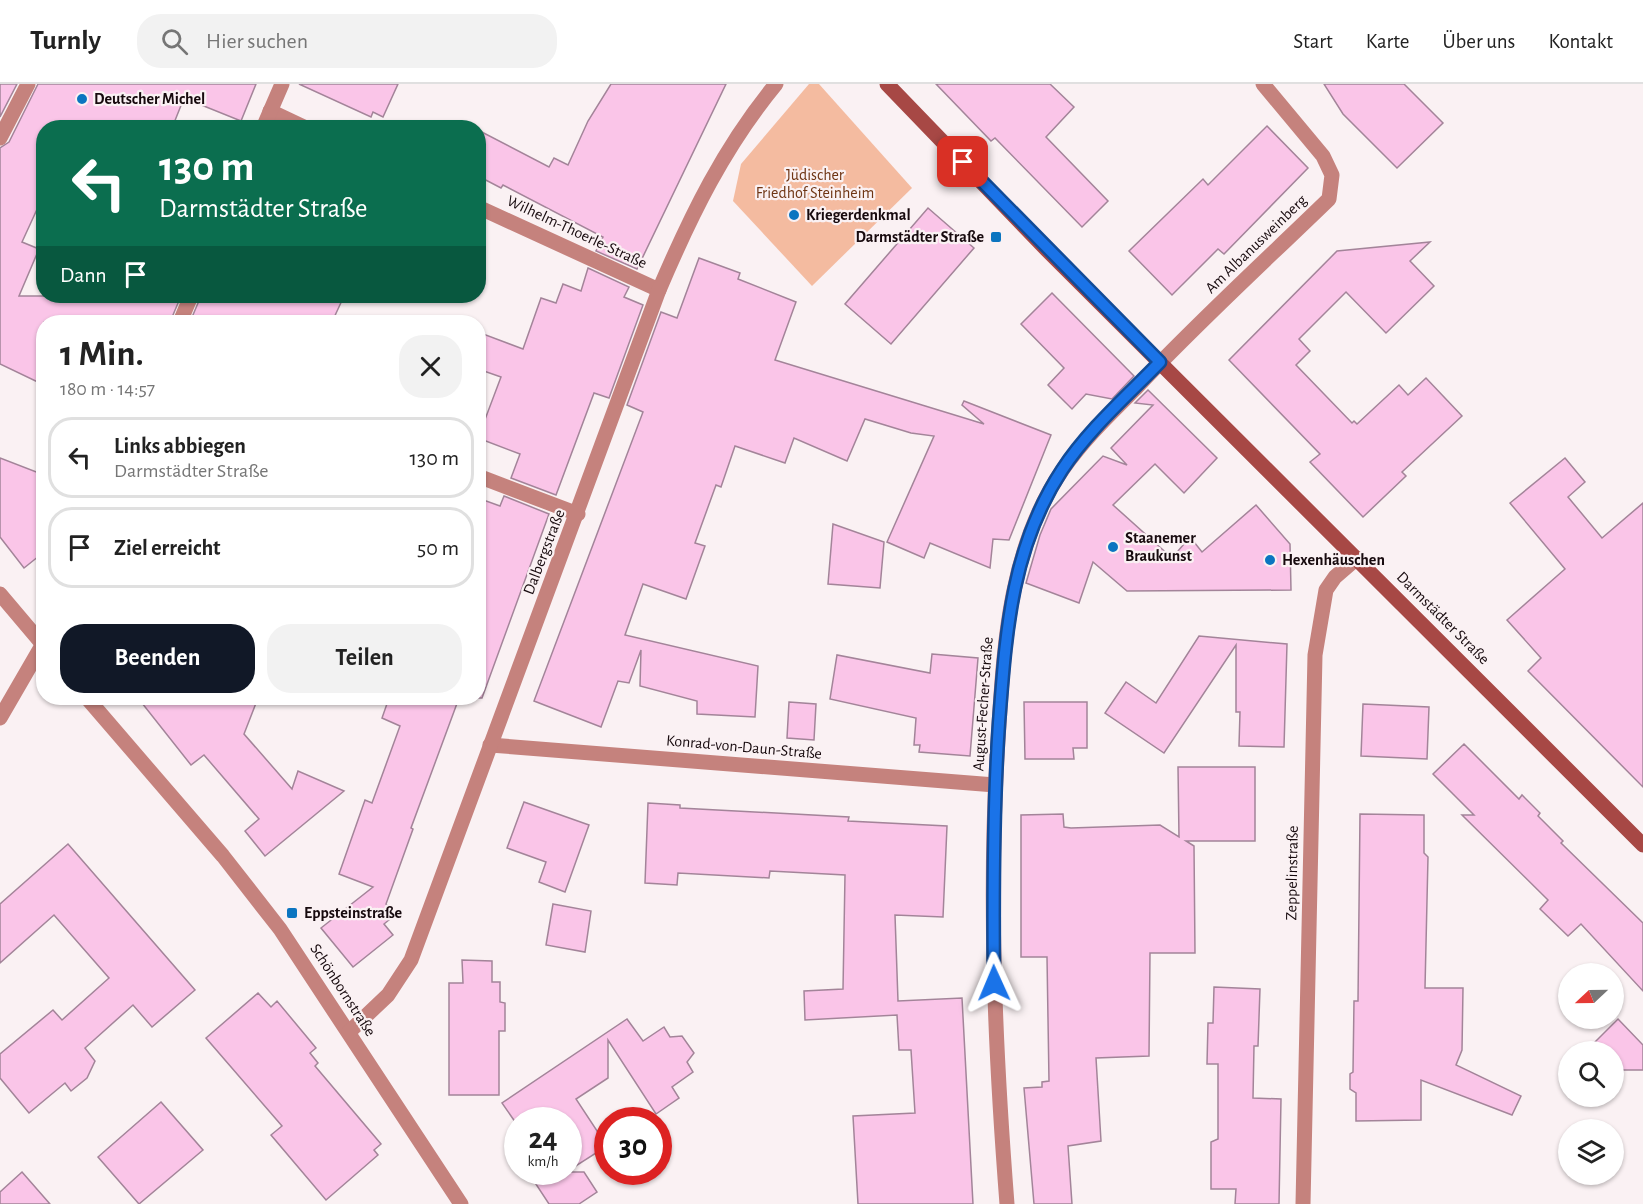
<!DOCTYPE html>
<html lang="de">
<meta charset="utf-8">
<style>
:root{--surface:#fff;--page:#f2f2f2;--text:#222;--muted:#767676;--line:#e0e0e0;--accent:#111827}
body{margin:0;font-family:"Alegreya Sans",sans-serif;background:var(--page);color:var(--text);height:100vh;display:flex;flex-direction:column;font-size:22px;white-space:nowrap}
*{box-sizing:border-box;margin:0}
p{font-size:20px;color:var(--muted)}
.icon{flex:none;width:33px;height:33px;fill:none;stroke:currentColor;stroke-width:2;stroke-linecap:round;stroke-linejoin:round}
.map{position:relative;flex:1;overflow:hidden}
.sheet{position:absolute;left:36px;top:231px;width:450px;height:390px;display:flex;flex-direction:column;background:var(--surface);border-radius:24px;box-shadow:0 2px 4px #0004}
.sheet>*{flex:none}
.banner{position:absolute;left:36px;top:36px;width:450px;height:183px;border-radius:24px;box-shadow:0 2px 4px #0004;background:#0b6e4f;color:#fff;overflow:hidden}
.needle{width:39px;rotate:248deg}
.tools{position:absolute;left:1558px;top:879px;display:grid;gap:12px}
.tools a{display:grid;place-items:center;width:66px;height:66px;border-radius:50%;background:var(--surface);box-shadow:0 2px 4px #0004;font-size:30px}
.speed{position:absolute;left:504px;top:1023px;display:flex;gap:12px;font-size:30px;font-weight:700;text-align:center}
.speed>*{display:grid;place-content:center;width:78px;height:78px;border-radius:50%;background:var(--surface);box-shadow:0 2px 4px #0004;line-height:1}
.speed small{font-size:15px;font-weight:400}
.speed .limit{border:9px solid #d22;background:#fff;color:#111}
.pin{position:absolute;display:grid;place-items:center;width:51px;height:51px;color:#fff;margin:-26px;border-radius:12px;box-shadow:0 3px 9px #0006}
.me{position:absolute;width:66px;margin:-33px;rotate:359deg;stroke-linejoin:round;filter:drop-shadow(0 0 4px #0008)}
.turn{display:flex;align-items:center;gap:21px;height:126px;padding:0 24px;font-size:27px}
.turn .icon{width:78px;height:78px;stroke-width:2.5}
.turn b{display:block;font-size:42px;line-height:51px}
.then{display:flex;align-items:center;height:57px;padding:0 24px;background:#0003;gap:12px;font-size:22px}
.round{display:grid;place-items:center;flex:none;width:63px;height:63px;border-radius:24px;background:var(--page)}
.summary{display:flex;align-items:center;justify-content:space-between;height:102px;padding:0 24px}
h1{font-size:36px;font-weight:700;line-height:45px}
.action{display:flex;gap:12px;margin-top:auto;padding:12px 24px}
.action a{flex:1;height:69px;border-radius:24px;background:var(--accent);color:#fff;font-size:24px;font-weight:700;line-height:69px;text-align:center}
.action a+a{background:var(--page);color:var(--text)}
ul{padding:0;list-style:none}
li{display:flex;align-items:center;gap:18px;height:81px;margin:0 12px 9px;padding:0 12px;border:3px solid var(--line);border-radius:24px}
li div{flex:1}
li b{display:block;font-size:22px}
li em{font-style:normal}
header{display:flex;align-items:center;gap:36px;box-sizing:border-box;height:84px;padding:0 30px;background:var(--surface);border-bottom:2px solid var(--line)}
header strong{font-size:28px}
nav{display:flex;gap:33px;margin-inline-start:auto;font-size:21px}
.search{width:420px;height:54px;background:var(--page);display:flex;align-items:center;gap:15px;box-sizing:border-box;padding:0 21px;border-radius:24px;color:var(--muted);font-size:22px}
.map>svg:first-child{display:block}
.green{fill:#f4bba0}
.building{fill:#fac5e8;stroke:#a38499;stroke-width:1.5}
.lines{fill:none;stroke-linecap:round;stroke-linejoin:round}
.street{stroke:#c5827d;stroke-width:15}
.secondary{stroke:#a74845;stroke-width:15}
.route-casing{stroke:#114b97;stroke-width:15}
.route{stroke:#1a73e8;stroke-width:10}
.poi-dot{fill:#0b75c0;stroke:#faf1f3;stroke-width:2}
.labels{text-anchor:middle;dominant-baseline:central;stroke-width:4.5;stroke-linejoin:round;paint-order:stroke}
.poi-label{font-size:16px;font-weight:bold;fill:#170a0e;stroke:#faf1f3;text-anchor:start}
.park-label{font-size:16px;fill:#6f3514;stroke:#faf1f3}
.street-label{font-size:16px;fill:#170a0e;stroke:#faf1f3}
</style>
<header>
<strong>Turnly</strong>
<div class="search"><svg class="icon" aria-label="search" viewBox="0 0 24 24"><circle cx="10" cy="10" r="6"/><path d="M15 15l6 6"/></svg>Hier suchen</div>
<nav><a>Start</a><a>Karte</a><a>Über uns</a><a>Kontakt</a></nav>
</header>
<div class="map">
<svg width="1643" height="1120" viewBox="0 0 1643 1120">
<rect width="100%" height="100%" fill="#faf1f3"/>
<polygon class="green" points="809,0 819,0 912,104 812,202 733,117 741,80"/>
<g class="building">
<polygon points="0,0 17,0 0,33"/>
<polygon points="38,0 256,0 241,37 184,14 172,44 44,44 44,110 22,158 39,165 19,212 181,212 170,238 44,238 44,301 0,280 0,64 9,58"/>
<polygon points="299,0 398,0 383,33 373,28 371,33"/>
<polygon points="611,0 726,0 637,185 596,167 603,153 503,101 501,104 478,92 478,46 549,83 554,74 568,81 588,37"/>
<polygon points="936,0 1050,0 1074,23 1046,53 1108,117 1082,143 995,54 991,57"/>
<polygon points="1324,0 1404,0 1443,39 1397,84 1343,30"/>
<polygon points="1267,42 1308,84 1224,170 1218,165 1172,211 1129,167 1203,95 1208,101"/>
<polygon points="928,124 974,164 891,260 845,220"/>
<polygon points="1430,158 1410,177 1434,202 1386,249 1346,208 1299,255 1310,267 1296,281 1352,339 1354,337 1357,340 1399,301 1408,311 1426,294 1462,332 1402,388 1406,392 1363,433 1310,378 1320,370 1229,276 1337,167"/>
<polygon points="699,174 740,189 738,195 796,218 775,276 984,340 962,321 964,317 1051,351 1009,456 993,455 990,484 930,459 924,474 887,458 934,352 911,349 865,335 847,377 794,354 785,379 735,362 721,403 716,401 695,459 705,462 686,515 643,500 625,551 758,582 755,633 697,630 697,617 640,602 641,566 629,599 618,597 601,643 534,617 643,328 627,321 661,228 677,234"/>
<polygon points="588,184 629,203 624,213 643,221 609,314 594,309 556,411 511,394 520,370 478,354 501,293 478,285 478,248 523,265 541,214 556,219 563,200 581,207"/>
<polygon points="1052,209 1134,292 1112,315 1086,310 1072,325 1048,301 1064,284 1021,240"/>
<polygon points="201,212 344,212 332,238 190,238"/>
<polygon points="1148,306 1217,374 1184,409 1155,380 1113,421 1172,474 1190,453 1202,468 1256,421 1290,460 1291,506 1127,507 1093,478 1079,519 1026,499 1040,451 1051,425 1103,372 1127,381 1111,364 1153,321 1135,319"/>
<polygon points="0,374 39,389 39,393 44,395 44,468 24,484 0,453"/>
<polygon points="1565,374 1585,398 1568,413 1602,454 1643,419 1643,703 1528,587 1541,574 1507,536 1565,485 1510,419"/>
<polygon points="504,412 549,430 482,614 478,614 478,414 500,422"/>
<polygon points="833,440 884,458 880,504 828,500"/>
<polygon points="1199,552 1287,560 1284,663 1239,662 1240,628 1236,628 1236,561 1164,669 1105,629 1126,598 1156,619"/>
<polygon points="932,570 978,574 970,672 919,668 920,661 914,661 916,634 830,615 837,571 930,589"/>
<polygon points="138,614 258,614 244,650 292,705 298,687 344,707 265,772 245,747 259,735 204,671 191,681"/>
<polygon points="389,614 459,614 411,744 413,745 386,820 395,831 384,840 393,851 353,883 321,844 373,803 339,790 365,716 372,719 400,642 382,634"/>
<polygon points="789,618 816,620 814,656 787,654"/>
<polygon points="1024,618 1087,618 1087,664 1073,664 1074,675 1025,675"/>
<polygon points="1363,620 1429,623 1427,675 1361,672"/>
<polygon points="1464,660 1519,715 1522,711 1540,729 1538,732 1563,757 1561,759 1643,839 1643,907 1581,840 1568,852 1540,825 1548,816 1462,731 1474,731 1433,690"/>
<polygon points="1178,683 1255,683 1255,757 1186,757 1194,762 1195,869 1150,869 1149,972 1096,974 1101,1057 1068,1062 1072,1120 1034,1120 1024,1004 1042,1003 1042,998 1049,997 1047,873 1021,873 1021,731 1063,730 1064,743 1071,744 1160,741 1179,753"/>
<polygon points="524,718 589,741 565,808 539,798 546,778 507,764"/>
<polygon points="648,719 680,721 680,724 849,733 848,737 947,742 943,833 895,831 898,917 962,914 973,1120 858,1120 853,1032 915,1029 911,966 899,966 897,931 805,936 804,907 843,905 845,791 770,787 769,794 678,789 677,801 645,799"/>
<polygon points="1360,730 1424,731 1424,769 1428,773 1425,904 1463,904 1462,966 1456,981 1521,1012 1512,1031 1421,996 1421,1036 1356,1037 1356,1009 1350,1005 1350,990 1353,988 1354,917 1358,917"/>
<polygon points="68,760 195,906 152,943 133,921 85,964 95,977 87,994 71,1007 65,999 29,1029 0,994 0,970 53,926 62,936 109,894 54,831 0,879 0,820"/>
<polygon points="553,820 591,827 585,868 546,861"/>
<polygon points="462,876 492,877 492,898 500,898 500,918 505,919 505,947 499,947 499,1011 449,1011 449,899 463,899"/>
<polygon points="1214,903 1260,905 1258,962 1254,962 1253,1014 1281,1015 1279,1120 1235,1120 1236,1105 1211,1105 1211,1058 1218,1055 1218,980 1207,980 1208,939 1213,939"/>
<polygon points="258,909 271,923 277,917 316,964 310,969 318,979 315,982 381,1060 374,1066 378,1071 326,1116 271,1051 282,1042 206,954"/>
<polygon points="627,935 643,957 664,943 670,953 682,952 694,969 687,978 693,988 672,1003 679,1014 656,1030 608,956 608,994 576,1015 607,1062 568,1087 568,1036 518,1036 518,1042 502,1019"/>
<polygon points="1618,935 1643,961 1643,986 1619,986 1614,980 1614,968 1602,968 1594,959"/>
<polygon points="161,1018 203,1066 139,1120 98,1073"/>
<polygon points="22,1088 50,1120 0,1120 0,1108"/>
<polygon points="528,1088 584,1088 597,1108 579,1120 549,1120"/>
</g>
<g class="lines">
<g class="street">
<polyline points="270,27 306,44"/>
<polyline points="263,44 282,0"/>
<polyline points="0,54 28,0"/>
<polyline points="478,123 659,206"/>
<polyline points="180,238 191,212"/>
<polyline points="478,392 578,430"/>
<polyline points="0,510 44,562"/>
<polyline points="87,614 223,772 280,845 461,1120"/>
<polyline points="0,634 44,558"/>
<polyline points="490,661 995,701"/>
<path d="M349,948L388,911L411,876L659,206C691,131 724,63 776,0"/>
<path d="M1007,1120C995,966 988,811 998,656C1004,563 1008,465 1063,385C1083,356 1110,330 1135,305C1197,239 1264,178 1329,115L1332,91L1323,72L1263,0"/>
<polyline points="1303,1120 1315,571 1326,506 1335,493 1357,474"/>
</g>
<polyline class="secondary" points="887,0 1047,166 1643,761"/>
</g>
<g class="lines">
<defs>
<path id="route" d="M963,78L1160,278C1127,312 1088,346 1062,386C1011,464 1006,549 999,639C993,725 993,812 994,899"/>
</defs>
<use href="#route" class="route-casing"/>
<use href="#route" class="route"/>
</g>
<g class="poi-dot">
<circle cx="82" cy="15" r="6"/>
<circle cx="794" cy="131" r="6"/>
<rect x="990" y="147" width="12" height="12" rx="3"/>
<circle cx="1113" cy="463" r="6"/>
<circle cx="1270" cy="476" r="6"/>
<rect x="286" y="823" width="12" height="12" rx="3"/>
</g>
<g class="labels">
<g class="poi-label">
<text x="94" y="15">Deutscher Michel</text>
<text x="806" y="131">Kriegerdenkmal</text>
<text x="984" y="153" text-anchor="end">Darmstädter Straße</text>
<text x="1125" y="454">Staanemer<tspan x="1125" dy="18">Braukunst</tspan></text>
<text x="1282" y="476">Hexenhäuschen</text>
<text x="304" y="829">Eppsteinstraße</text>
</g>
<g class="park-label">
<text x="815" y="91">Jüdischer<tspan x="815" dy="18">Friedhof Steinheim</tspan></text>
</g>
<g class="street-label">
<text transform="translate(577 148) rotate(25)">Wilhelm-Thoerle-Straße</text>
<text transform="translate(1256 160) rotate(-44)">Am Albanusweinberg</text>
<text transform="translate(544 468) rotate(-69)">Dalbergstraße</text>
<text transform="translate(1443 534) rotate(45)">Darmstädter Straße</text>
<text transform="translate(983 620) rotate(-86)">August-Fecher-Straße</text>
<text transform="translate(744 663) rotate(5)">Konrad-von-Daun-Straße</text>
<text transform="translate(1292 789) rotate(-89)">Zeppelinstraße</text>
<text transform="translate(343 906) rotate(57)">Schönbornstraße</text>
</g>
</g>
</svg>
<div class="tools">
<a><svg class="needle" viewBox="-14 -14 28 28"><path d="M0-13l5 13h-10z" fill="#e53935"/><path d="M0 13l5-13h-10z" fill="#767676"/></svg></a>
<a><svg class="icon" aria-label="search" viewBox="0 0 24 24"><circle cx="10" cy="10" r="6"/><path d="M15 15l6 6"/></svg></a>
<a><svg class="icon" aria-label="layers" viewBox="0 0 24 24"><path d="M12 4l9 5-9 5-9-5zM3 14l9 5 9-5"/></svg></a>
</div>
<div class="speed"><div>24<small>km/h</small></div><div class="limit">30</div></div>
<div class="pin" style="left:963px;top:78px;background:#d93025"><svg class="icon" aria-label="arrive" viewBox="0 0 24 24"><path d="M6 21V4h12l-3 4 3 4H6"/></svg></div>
<svg class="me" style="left:994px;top:899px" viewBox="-20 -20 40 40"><path d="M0-17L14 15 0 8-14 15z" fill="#1a73e8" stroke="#fff" stroke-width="4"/></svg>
<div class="banner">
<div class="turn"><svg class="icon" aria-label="left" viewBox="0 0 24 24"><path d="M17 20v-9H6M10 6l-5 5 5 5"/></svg><div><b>130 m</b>Darmstädter Straße</div></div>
<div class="then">Dann<svg class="icon" aria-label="arrive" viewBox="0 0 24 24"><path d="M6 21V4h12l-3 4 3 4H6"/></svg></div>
</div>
<section class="sheet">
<div class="summary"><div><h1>1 Min.</h1><p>180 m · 14:57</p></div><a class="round"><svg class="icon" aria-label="close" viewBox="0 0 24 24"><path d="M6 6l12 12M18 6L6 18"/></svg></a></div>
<ul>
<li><svg class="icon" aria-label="left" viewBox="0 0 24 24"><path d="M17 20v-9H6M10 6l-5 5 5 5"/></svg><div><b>Links abbiegen</b><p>Darmstädter Straße</p></div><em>130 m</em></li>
<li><svg class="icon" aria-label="arrive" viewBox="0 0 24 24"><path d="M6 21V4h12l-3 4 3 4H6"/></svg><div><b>Ziel erreicht</b></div><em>50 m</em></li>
</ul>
<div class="action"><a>Beenden</a><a>Teilen</a></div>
</section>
</div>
